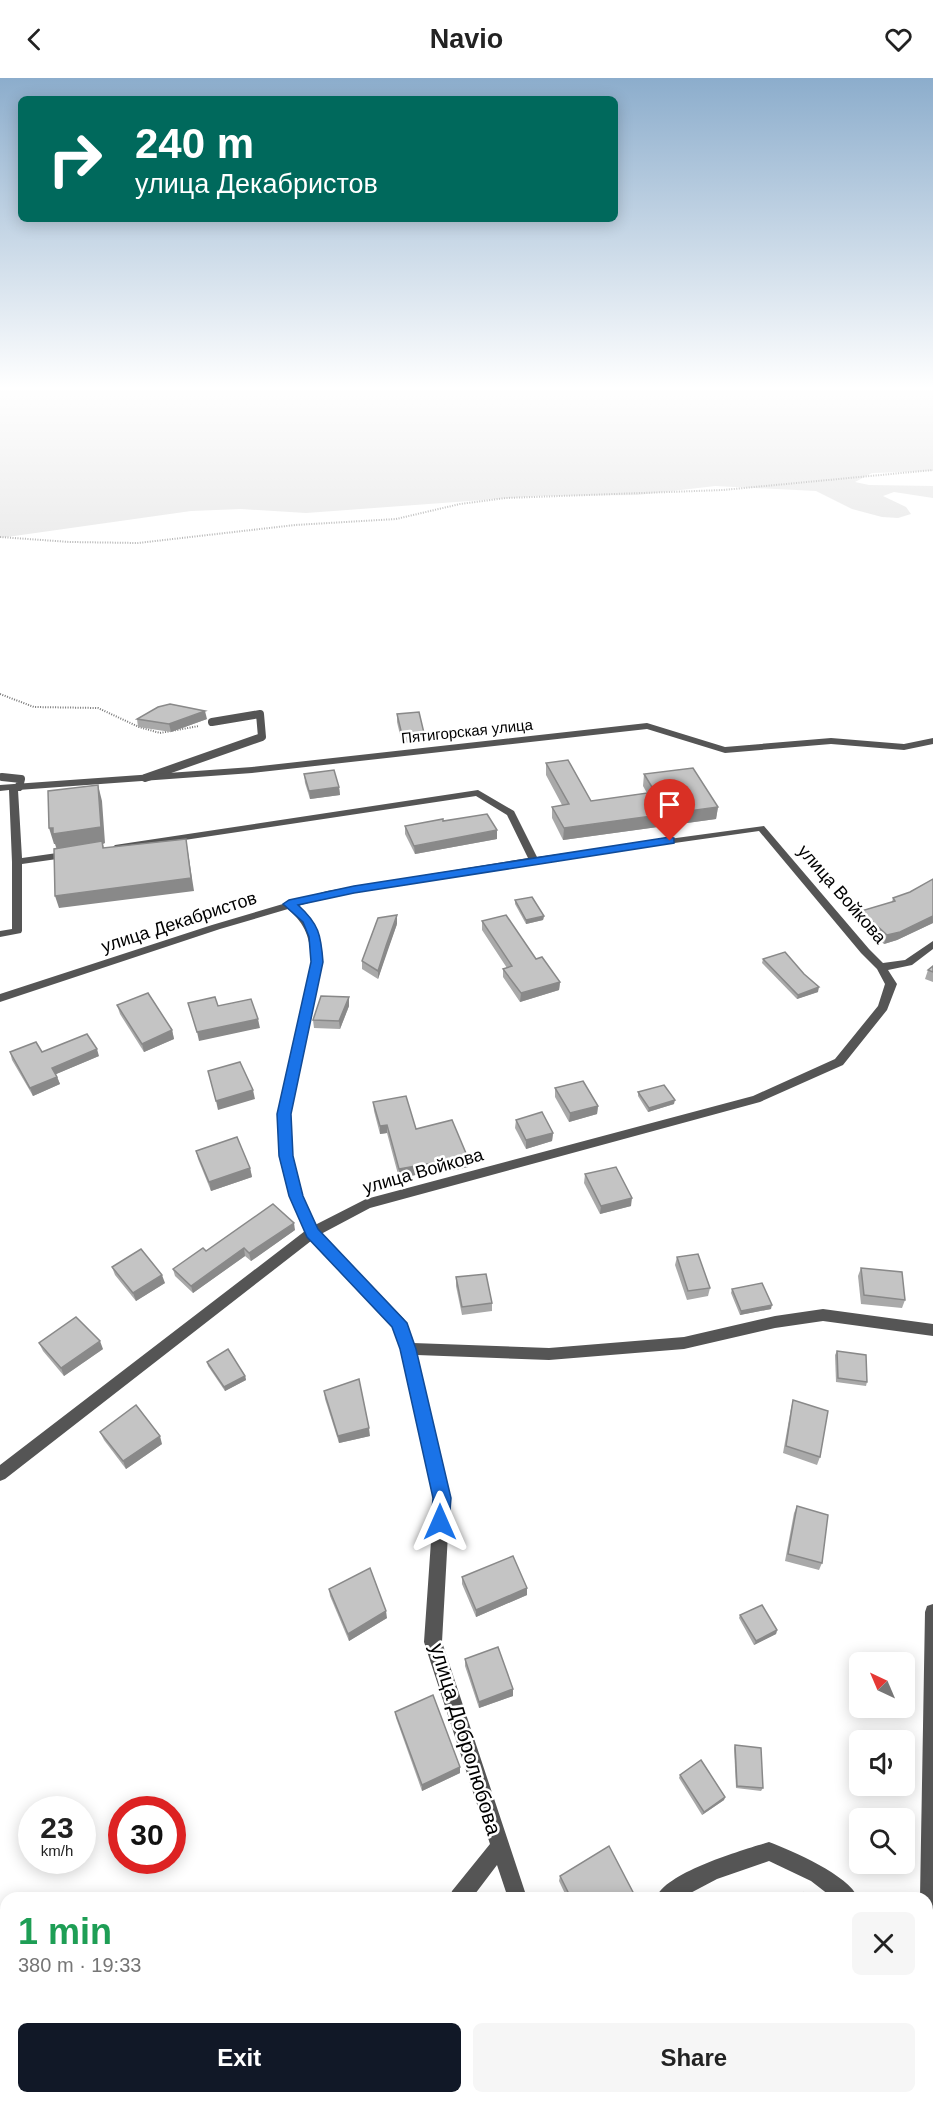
<!DOCTYPE html>
<meta charset="utf-8">
<style>
:root{--surface:#fff;--page:#f6f6f6;--text:#222;--muted:#767676;--accent:#111827}
body{margin:0;font-family:Arial,sans-serif;background:var(--page);color:var(--text);height:100vh;display:flex;flex-direction:column;font-size:22px;white-space:nowrap}
*{box-sizing:border-box;margin:0}
p{font-size:20px;color:var(--muted)}
.icon{flex:none;width:33px;height:33px;fill:none;stroke:currentColor;stroke-width:2;stroke-linecap:round;stroke-linejoin:round}
.map{position:relative;flex:1;overflow:hidden}
.details{position:absolute;left:0px;top:1814px;width:933px;height:212px;display:flex;flex-direction:column;background:var(--surface);border-radius:18px 18px 0 0;box-shadow:0 3px 15px #0003}
.details>*{flex:none}
.banner{position:absolute;left:18px;top:18px;width:600px;height:126px;border-radius:9px;box-shadow:0 3px 15px #0003;background:#00695c;color:#fff;overflow:hidden}
.needle{width:39px;rotate:316deg}
.fabs{position:absolute;left:849px;top:1574px;display:grid;gap:12px}
.fabs a{display:grid;place-items:center;width:66px;height:66px;border-radius:9px;background:var(--surface);box-shadow:0 3px 15px #0003;font-size:30px}
.speed{position:absolute;left:18px;top:1718px;display:flex;gap:12px;font-size:30px;font-weight:700;text-align:center}
.speed>*{display:grid;place-content:center;width:78px;height:78px;border-radius:50%;background:var(--surface);box-shadow:0 3px 15px #0003;line-height:1}
.speed small{font-size:15px;font-weight:400}
.speed .limit{border:9px solid #d22;background:#fff;color:#111}
.pin{position:absolute;display:grid;place-items:center;width:51px;height:51px;color:#fff;margin:-62px -26px;border-radius:50% 50% 50% 0;rotate:-45deg;box-shadow:0 0 6px #0007}
.pin .icon{rotate:45deg}
.me{position:absolute;width:66px;margin:-33px;rotate:0deg;stroke-linejoin:round;filter:drop-shadow(0 0 4px #0008)}
.turn{display:flex;align-items:center;gap:21px;height:126px;padding:0 18px;font-size:27px}
.turn .icon{width:78px;height:78px;stroke-width:2.5}
.turn b{display:block;font-size:42px;line-height:51px}
.round{display:grid;place-items:center;flex:none;width:63px;height:63px;border-radius:9px;background:var(--page)}
.head{display:flex;align-items:center;justify-content:space-between;height:102px;padding:0 18px}
h1{font-size:36px;font-weight:800;line-height:45px;color:#1e9e55}
.button{display:flex;gap:12px;margin-top:auto;padding:12px 18px}
.button a{flex:1;height:69px;border-radius:9px;background:var(--accent);color:#fff;font-size:24px;font-weight:800;line-height:69px;text-align:center}
.button a+a{background:var(--page);color:var(--text)}
header{display:flex;justify-content:space-between;align-items:center;height:78px;padding:0 18px;background:var(--surface);font-size:27px;font-weight:800}
.map>svg:first-child{display:block}
.green{fill:#dcdcdc}
.lines{fill:none;stroke-linecap:round;stroke-linejoin:round}
.path{stroke:#777;stroke-width:2;stroke-dasharray:1 1.5;stroke-linecap:butt}
.service{stroke:#555;stroke-width:8}
.minor{fill:#555;fill-rule:evenodd}
.wall{fill:#a9a9a9}
.shaded-wall{fill:#898989}
.building{fill:#c4c4c4;stroke:#898989;stroke-width:1.5}
.route{fill:#1a73e8;stroke:#114b97;stroke-width:1.5}
.labels{text-anchor:middle;dominant-baseline:central;stroke-width:5;stroke-linejoin:round;paint-order:stroke}
.far-street-label{font-size:15px;fill:#000;stroke:#fff}
.street-label{font-size:18px;fill:#000;stroke:#fff}
.near-street-label{font-size:21px;fill:#000;stroke:#fff}
</style>
<header><svg class="icon" aria-label="back" viewBox="0 0 24 24"><path d="M15 5l-7 7 7 7"/></svg>Navio<svg class="icon" aria-label="heart" viewBox="0 0 24 24"><path d="M12 20l-8-8c-3-5 5-10 8-4 3-6 11-1 8 4z"/></svg></header>
<div class="map">
<svg width="933" height="2024" viewBox="0 0 933 2024">
<rect width="100%" height="100%" fill="#fff"/>
<polygon class="green" points="0,312 933,312 933,393 872,395 855,404 869,407 933,408 933,420 894,414 883,418 906,429 911,436 898,440 882,439 852,431 816,413 715,408 638,417 538,418 306,435 241,431 191,433 0,460"/>
<g class="lines">
<g class="path">
<polyline points="0,459 70,464 138,465 295,447 396,441 460,426 506,420 723,412 933,392"/>
<polyline points="0,616 34,629 98,630 139,649 160,655 199,648"/>
</g>
<g class="service">
<polyline points="2,699 21,701 19,709"/>
<polyline points="145,700 262,659 260,636 212,644"/>
</g>
<g class="minor">
<polygon points="647,645 725,669 831,660 904,666 933,660 933,666 904,672 831,666 725,675 647,651 252,695 18,712 22,780 71,773 76,776 71,779 22,786 22,853 21,855 0,859 0,853 12,851 12,784 9,712 0,713 0,707 252,689"/>
<path d="M478,712L514,733L537,779L764,748L869,871L883,885L905,882L933,863V871L912,887L888,892L897,906L887,932L843,987L760,1024L370,1130L321,1156L404,1241L413,1265L549,1270L684,1259L775,1238L823,1231L933,1246V1258L823,1243L775,1250L684,1271L549,1282L417,1277L450,1420L442,1564L527,1820H508L497,1787L472,1820H450L452,1813L490,1766L424,1564L434,1420L401,1271L393,1248L311,1163L5,1401L0,1403V1387L305,1153L290,1118L280,1078L278,1036L312,884C309,859 307,848 288,831L220,851L0,924V916L212,847L327,813L528,780L507,737L476,718L118,772L113,769L115,767ZM759,753L861,875L877,891L885,906L878,928L835,981L753,1018L366,1121L315,1147L302,1118L292,1078L290,1036L322,884L316,851L298,828L332,818L534,785Z"/>
<polygon points="933,1526 933,1835 927,1838 927,1820 920,1820 925,1534 927,1528"/>
<path d="M769,1764C792,1773 849,1797 858,1820H833L811,1803L769,1783L717,1801L681,1820H656C666,1794 743,1772 769,1764Z"/>
<polygon points="927,1870 933,1873 933,1895 927,1892"/>
<polygon points="283,2019 308,2019 306,2024 281,2024"/>
</g>
</g>
<g class="wall">
<polygon points="397,636 424,655 424,663 402,665 397,644"/>
<polygon points="137,641 207,641 171,654 138,649"/>
<polygon points="546,685 591,723 647,715 643,708 644,696 718,729 716,741 563,762 552,740 552,729 562,727 546,697"/>
<polygon points="304,696 339,709 340,717 310,721 305,705"/>
<polygon points="443,743 497,761 415,776 405,756 405,748"/>
<polygon points="933,801 933,845 897,862 884,866 858,842 861,833 892,824 893,820 910,814"/>
<polygon points="515,822 544,838 543,842 526,846 515,826"/>
<polygon points="482,843 536,881 560,904 559,912 520,924 503,899 503,891 507,890 482,852"/>
<polygon points="397,846 386,876 378,901 362,891 362,883"/>
<polygon points="763,881 818,914 797,921 762,885"/>
<polygon points="933,888 933,904 925,901 928,892"/>
<polygon points="349,919 349,928 340,951 314,950 313,942"/>
<polygon points="117,927 172,952 174,961 144,974 120,936"/>
<polygon points="10,974 42,974 99,978 56,996 60,1006 33,1018 12,982"/>
<polygon points="555,1010 598,1028 597,1036 569,1044 555,1019"/>
<polygon points="638,1014 674,1026 648,1034 638,1018"/>
<polygon points="373,1024 416,1051 468,1089 433,1097 432,1094 399,1100 387,1055 380,1056 374,1033"/>
<polygon points="516,1042 553,1055 552,1063 526,1071 515,1050"/>
<polygon points="196,1073 250,1090 252,1099 211,1113 198,1081"/>
<polygon points="585,1096 631,1128 600,1136 584,1105"/>
<polygon points="295,1152 251,1183 245,1178 193,1215 175,1198 173,1191 206,1173"/>
<polygon points="677,1179 710,1210 708,1218 687,1222 675,1187"/>
<polygon points="112,1189 165,1205 136,1223 115,1197"/>
<polygon points="861,1190 905,1222 902,1230 861,1226 858,1198"/>
<polygon points="456,1199 492,1225 492,1233 462,1237 456,1208"/>
<polygon points="732,1211 771,1231 740,1237 731,1215"/>
<polygon points="39,1265 103,1271 64,1298 43,1273"/>
<polygon points="837,1273 867,1304 866,1308 836,1304 835,1277"/>
<polygon points="207,1284 245,1298 246,1302 225,1313 208,1288"/>
<polygon points="324,1313 370,1358 339,1365 325,1321"/>
<polygon points="793,1322 820,1379 817,1387 783,1375 791,1330"/>
<polygon points="100,1354 162,1366 126,1391 104,1362"/>
<polygon points="797,1428 822,1485 819,1492 785,1483 794,1435"/>
<polygon points="462,1499 527,1517 476,1539 462,1506"/>
<polygon points="329,1511 387,1540 349,1563 330,1518"/>
<polygon points="740,1537 777,1552 776,1556 754,1567 739,1540"/>
<polygon points="465,1581 513,1618 479,1630 465,1588"/>
<polygon points="395,1634 460,1689 460,1695 422,1713 396,1640"/>
<polygon points="735,1667 763,1710 761,1713 736,1710 734,1670"/>
<polygon points="680,1697 725,1719 724,1722 702,1737 679,1700"/>
<polygon points="560,1798 635,1818 635,1820 567,1820 559,1803"/>
</g>
<g class="shaded-wall">
<polygon points="205,633 207,641 171,654 169,646"/>
<polygon points="98,707 102,723 105,765 103,766 105,776 57,772 55,766 54,766 49,750 53,750"/>
<polygon points="339,709 340,717 310,721 309,713"/>
<polygon points="718,729 716,741 563,762 564,750"/>
<polygon points="497,752 497,761 415,776 414,768"/>
<polygon points="186,761 194,813 59,830 55,818"/>
<polygon points="397,837 397,846 378,901 378,893"/>
<polygon points="544,838 543,842 526,846 526,842"/>
<polygon points="933,838 933,845 897,862 884,866 887,857"/>
<polygon points="560,904 559,912 520,924 521,915"/>
<polygon points="819,909 818,914 797,921 798,917"/>
<polygon points="349,919 349,928 340,951 339,943"/>
<polygon points="258,941 260,950 199,963 197,954"/>
<polygon points="172,952 174,961 144,974 142,966"/>
<polygon points="97,971 99,978 54,997 52,990"/>
<polygon points="57,999 60,1006 33,1018 30,1010"/>
<polygon points="253,1012 255,1021 218,1032 216,1023"/>
<polygon points="675,1022 674,1026 648,1034 649,1030"/>
<polygon points="598,1028 597,1036 569,1044 570,1035"/>
<polygon points="387,1047 387,1055 380,1056 380,1048"/>
<polygon points="553,1055 552,1063 526,1071 526,1062"/>
<polygon points="468,1080 468,1089 433,1097 433,1089"/>
<polygon points="432,1085 432,1094 399,1100 399,1091"/>
<polygon points="250,1090 252,1099 211,1113 209,1104"/>
<polygon points="632,1120 631,1128 600,1136 601,1128"/>
<polygon points="294,1145 295,1152 251,1183 249,1175"/>
<polygon points="244,1170 245,1178 193,1215 191,1208"/>
<polygon points="162,1197 165,1205 136,1223 133,1215"/>
<polygon points="772,1227 771,1231 740,1237 741,1233"/>
<polygon points="100,1263 103,1271 64,1298 61,1290"/>
<polygon points="245,1298 246,1302 225,1313 224,1309"/>
<polygon points="369,1350 370,1358 339,1365 338,1358"/>
<polygon points="160,1358 162,1366 126,1391 123,1383"/>
<polygon points="527,1510 527,1517 476,1539 476,1532"/>
<polygon points="386,1533 387,1540 349,1563 348,1556"/>
<polygon points="777,1552 776,1556 754,1567 756,1563"/>
<polygon points="513,1611 513,1618 479,1630 479,1624"/>
<polygon points="460,1689 460,1695 422,1713 422,1707"/>
<polygon points="725,1719 724,1722 702,1737 704,1734"/>
<polygon points="254,2019 260,2019 255,2024 250,2024"/>
</g>
<g class="building">
<polygon points="170,626 205,633 169,646 137,641 158,629"/>
<polygon points="419,634 424,655 402,657 397,636"/>
<polygon points="568,682 591,723 655,714 644,696 693,690 718,729 564,750 552,729 569,726 546,685"/>
<polygon points="334,692 339,709 309,713 304,696"/>
<polygon points="98,707 101,749 53,756 53,750 49,750 48,713"/>
<polygon points="487,736 497,752 414,768 405,748 443,741 443,743"/>
<polygon points="186,761 191,800 55,818 54,771 102,763 103,770"/>
<polygon points="933,801 933,838 900,854 887,857 861,833 895,823 893,820 910,814"/>
<polygon points="532,819 544,838 526,842 515,822"/>
<polygon points="397,837 386,868 378,893 362,883 378,840"/>
<polygon points="506,837 536,881 542,879 560,904 521,915 503,891 512,888 482,843"/>
<polygon points="785,874 804,896 819,909 798,917 763,881"/>
<polygon points="933,888 933,894 928,892"/>
<polygon points="148,915 172,952 142,966 117,927"/>
<polygon points="321,918 349,919 339,943 313,942"/>
<polygon points="215,919 218,928 251,921 258,941 197,954 188,925"/>
<polygon points="87,956 97,971 52,990 57,999 30,1010 10,974 36,964 42,974"/>
<polygon points="240,984 253,1012 216,1023 208,993"/>
<polygon points="583,1003 598,1028 570,1035 555,1010"/>
<polygon points="664,1007 675,1022 649,1030 638,1014"/>
<polygon points="406,1018 416,1051 452,1042 468,1080 433,1089 432,1085 399,1091 387,1047 380,1048 373,1024"/>
<polygon points="542,1034 553,1055 526,1062 516,1042"/>
<polygon points="237,1059 250,1090 209,1104 196,1073"/>
<polygon points="616,1089 632,1120 601,1128 585,1096"/>
<polygon points="273,1126 294,1145 249,1175 244,1170 191,1208 173,1191 203,1170 206,1173"/>
<polygon points="141,1171 162,1197 133,1215 112,1189"/>
<polygon points="698,1176 710,1210 688,1213 677,1179"/>
<polygon points="861,1190 902,1194 905,1222 864,1217"/>
<polygon points="486,1196 492,1225 462,1229 456,1199"/>
<polygon points="762,1205 772,1227 741,1233 732,1211"/>
<polygon points="76,1239 100,1263 61,1290 39,1265"/>
<polygon points="228,1271 245,1298 224,1309 207,1284"/>
<polygon points="837,1273 866,1277 867,1304 838,1300"/>
<polygon points="359,1301 369,1350 338,1358 324,1313"/>
<polygon points="793,1322 828,1333 820,1379 786,1368"/>
<polygon points="136,1327 160,1358 123,1383 100,1354"/>
<polygon points="797,1428 828,1437 822,1485 788,1476"/>
<polygon points="513,1478 527,1510 476,1532 462,1499"/>
<polygon points="370,1490 386,1533 348,1556 329,1511"/>
<polygon points="762,1527 777,1552 756,1563 740,1537"/>
<polygon points="498,1569 513,1611 479,1624 465,1581"/>
<polygon points="433,1617 460,1689 422,1707 395,1634"/>
<polygon points="735,1667 761,1670 763,1710 737,1708"/>
<polygon points="701,1682 725,1719 704,1734 680,1697"/>
<polygon points="609,1768 635,1818 634,1820 604,1820 604,1818 602,1820 571,1820 560,1798"/>
<polygon points="803,1815 806,1820 797,1820"/>
<polygon points="202,2019 254,2019 250,2024 205,2024"/>
<polygon points="377,2019 419,2019 422,2024 372,2024"/>
<polygon points="661,2019 733,2019 737,2024 658,2024"/>
</g>
<linearGradient id="sky" x2="0" y2="1"><stop stop-color="#8cadcc"/><stop offset="0.52" stop-color="#fff"/><stop offset="1" stop-color="#fff" stop-opacity="0"/></linearGradient>
<rect width="933" height="595" fill="url(#sky)"/>
<path class="route" d="M670,759L674,760V765L354,815L298,827C319,846 321,857 323,884L291,1036L293,1078L303,1118L318,1151L407,1245L416,1271L451,1420L449,1444L447,1450L440,1452L434,1450L431,1444L433,1420L400,1271L392,1249L307,1159L289,1118L279,1078L277,1036L311,884L309,859L303,844L283,826L289,822L354,808Z"/>
<g class="labels">
<g class="far-street-label">
<text transform="translate(467 653) rotate(-6)">Пятигорская улица</text>
</g>
<g class="street-label">
<text transform="translate(842 816) rotate(49)">улица Войкова</text>
<text transform="translate(179 844) rotate(-18)">улица Декабристов</text>
<text transform="translate(423 1093) rotate(-16)">улица Войкова</text>
</g>
<g class="near-street-label">
<text transform="translate(466 1661) rotate(73)">улица Добролюбова</text>
</g>
</g>
</svg>
<div class="fabs">
<a><svg class="needle" viewBox="-14 -14 28 28"><path d="M0-13l5 13h-10z" fill="#e53935"/><path d="M0 13l5-13h-10z" fill="#767676"/></svg></a>
<a><svg class="icon" aria-label="sound" viewBox="0 0 24 24"><path d="M4 9h4l5-4v14l-5-4H4zM17 9q2 3 0 6"/></svg></a>
<a><svg class="icon" aria-label="search" viewBox="0 0 24 24"><circle cx="10" cy="10" r="6"/><path d="M15 15l6 6"/></svg></a>
</div>
<div class="speed"><div>23<small>km/h</small></div><div class="limit">30</div></div>
<div class="pin" style="left:670px;top:763px;background:#d93025"><svg class="icon" aria-label="arrive" viewBox="0 0 24 24"><path d="M6 21V4h12l-3 4 3 4H6"/></svg></div>
<svg class="me" style="left:440px;top:1444px" viewBox="-20 -20 40 40"><path d="M0-17L14 15 0 8-14 15z" fill="#1a73e8" stroke="#fff" stroke-width="4"/></svg>
<div class="banner">
<div class="turn"><svg class="icon" aria-label="right" viewBox="0 0 24 24"><path d="M7 20v-9h11M14 6l5 5-5 5"/></svg><div><b>240 m</b>улица Декабристов</div></div>
</div>
<section class="details">
<div class="head"><div><h1>1 min</h1><p>380 m · 19:33</p></div><a class="round"><svg class="icon" aria-label="close" viewBox="0 0 24 24"><path d="M6 6l12 12M18 6L6 18"/></svg></a></div>
<div class="button"><a>Exit</a><a>Share</a></div>
</section>
</div>
